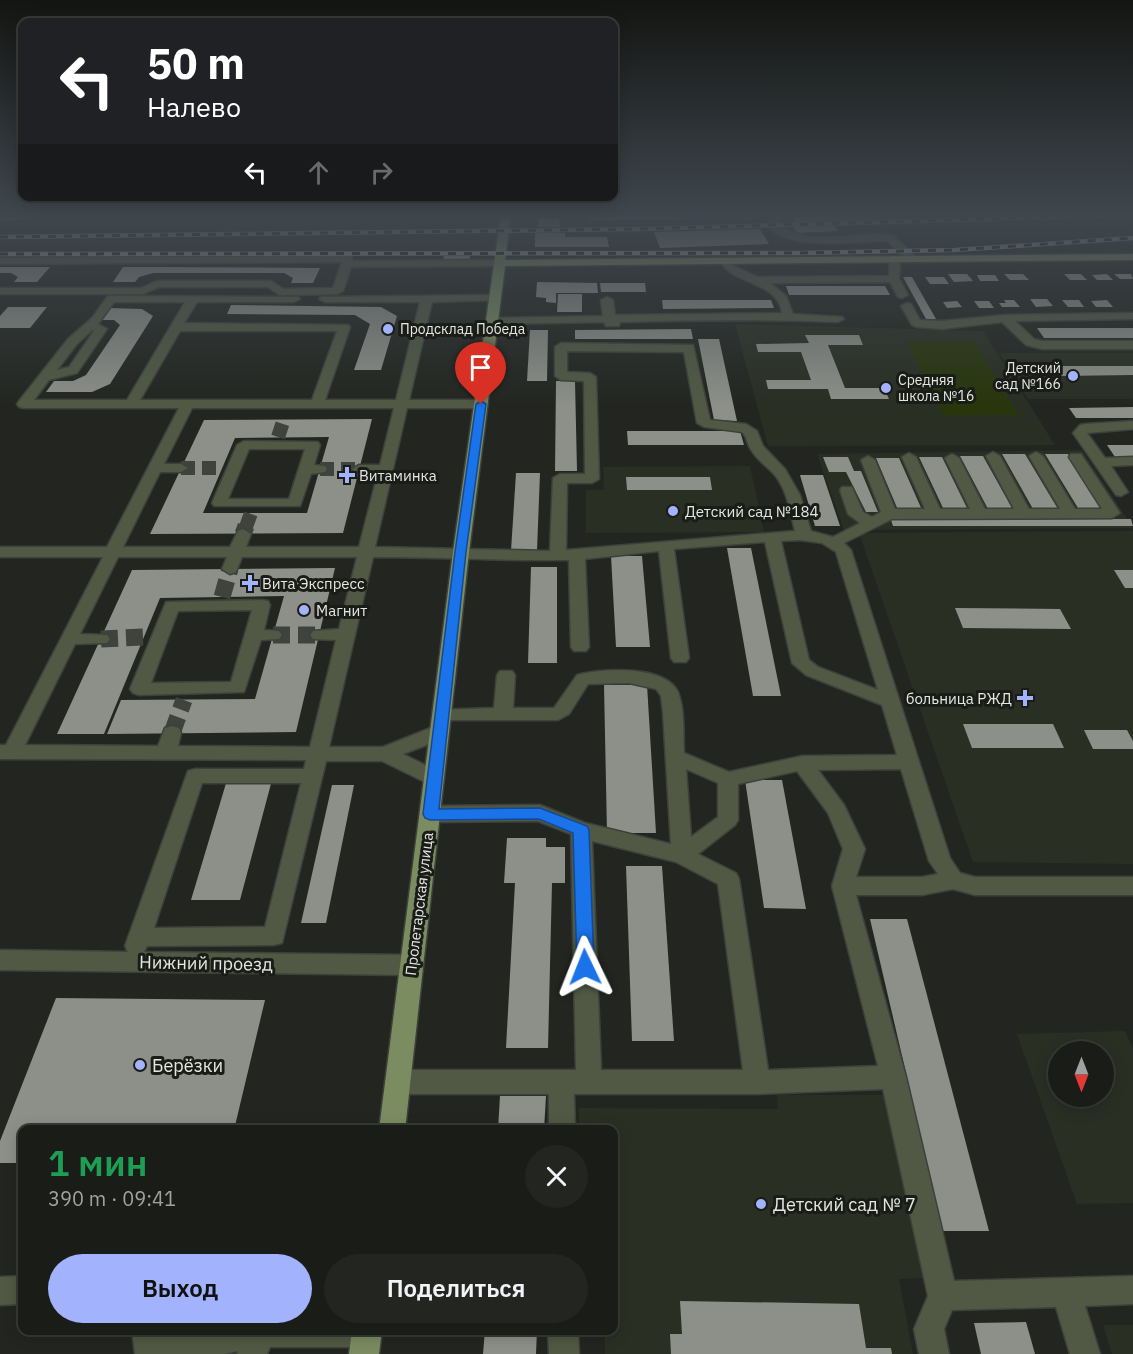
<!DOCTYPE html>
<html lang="ru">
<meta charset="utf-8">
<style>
:root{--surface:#1a1c18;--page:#232521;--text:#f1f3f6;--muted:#9fa1a2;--line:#383a37;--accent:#a3b2fd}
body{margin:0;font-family:"IBM Plex Sans",sans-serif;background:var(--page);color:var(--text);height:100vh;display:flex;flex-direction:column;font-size:22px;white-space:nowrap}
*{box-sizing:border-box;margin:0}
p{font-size:20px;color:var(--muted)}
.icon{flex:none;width:33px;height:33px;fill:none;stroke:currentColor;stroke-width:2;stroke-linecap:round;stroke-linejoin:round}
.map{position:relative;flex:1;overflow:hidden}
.details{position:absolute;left:18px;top:1125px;width:600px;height:210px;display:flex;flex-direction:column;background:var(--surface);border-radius:12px;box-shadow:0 3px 15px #0003,0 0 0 2px var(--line)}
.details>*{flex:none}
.top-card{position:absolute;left:18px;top:18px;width:600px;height:183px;border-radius:12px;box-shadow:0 3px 15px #0003,0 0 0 2px var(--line);background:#202124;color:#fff;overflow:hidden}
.needle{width:39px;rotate:180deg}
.buttons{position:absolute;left:1048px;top:1041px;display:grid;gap:12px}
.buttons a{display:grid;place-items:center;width:66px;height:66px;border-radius:50%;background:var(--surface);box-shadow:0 3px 15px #0003,0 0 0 2px var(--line);font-size:30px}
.pin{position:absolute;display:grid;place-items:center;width:51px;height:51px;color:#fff;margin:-62px -26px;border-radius:50% 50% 50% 0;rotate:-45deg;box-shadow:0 0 6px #0007}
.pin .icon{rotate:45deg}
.me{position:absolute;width:66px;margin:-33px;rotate:358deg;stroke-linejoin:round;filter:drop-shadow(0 0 4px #0008)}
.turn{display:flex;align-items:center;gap:21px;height:126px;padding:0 30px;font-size:27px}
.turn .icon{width:78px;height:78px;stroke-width:2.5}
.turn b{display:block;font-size:42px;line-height:51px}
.lanes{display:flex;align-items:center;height:57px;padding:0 30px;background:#0003;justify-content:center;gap:30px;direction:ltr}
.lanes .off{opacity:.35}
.round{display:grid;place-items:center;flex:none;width:63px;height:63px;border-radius:32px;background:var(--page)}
.overview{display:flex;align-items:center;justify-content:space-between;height:102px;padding:0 30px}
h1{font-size:36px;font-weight:600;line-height:45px;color:#1e9e55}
.button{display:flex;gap:12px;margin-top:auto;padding:12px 30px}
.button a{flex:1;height:69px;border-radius:36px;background:var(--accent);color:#111;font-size:24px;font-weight:600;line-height:69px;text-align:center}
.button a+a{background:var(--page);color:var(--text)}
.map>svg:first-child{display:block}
.built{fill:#2a2f24;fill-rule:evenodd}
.green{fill:#28360c}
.building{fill:#8d9089;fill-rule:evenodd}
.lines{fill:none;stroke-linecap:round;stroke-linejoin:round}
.minor-tunnel-far1{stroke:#40433d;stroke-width:14;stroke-dasharray:14 7;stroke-linecap:butt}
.minor-tunnel{stroke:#40433d;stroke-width:17;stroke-dasharray:17 8;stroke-linecap:butt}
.minor-casing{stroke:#3e413b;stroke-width:3}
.major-casing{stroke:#3e413b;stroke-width:3}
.minor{fill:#515944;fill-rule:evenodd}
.major{fill:#7c8c61;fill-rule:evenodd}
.rail-casing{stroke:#a4a6a1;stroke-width:4.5}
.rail{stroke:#1a1c17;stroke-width:3;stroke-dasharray:8;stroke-linecap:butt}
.route{fill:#1a73e8;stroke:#114b97;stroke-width:1.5}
.poi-dot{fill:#a3b2fd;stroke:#1a1c17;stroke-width:2}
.labels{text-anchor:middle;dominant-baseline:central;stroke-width:6;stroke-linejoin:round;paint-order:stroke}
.far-poi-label{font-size:14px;fill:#e5e7e3;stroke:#1a1c17;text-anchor:start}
.poi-label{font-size:15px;fill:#e5e7e3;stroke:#1a1c17;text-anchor:start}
.street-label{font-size:15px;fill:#e5e7e3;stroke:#1a1c17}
.near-street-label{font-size:18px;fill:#e5e7e3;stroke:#1a1c17}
.near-poi-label{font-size:18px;fill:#e5e7e3;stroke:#1a1c17;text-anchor:start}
</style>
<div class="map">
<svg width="1133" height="1354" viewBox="0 0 1133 1354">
<rect width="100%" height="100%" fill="#232620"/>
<g class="built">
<polygon points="735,324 983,331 1055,445 768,446"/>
<polygon points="999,353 1133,353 1133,399 1028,399"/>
<polygon points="1082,450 1133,528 844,530 817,454"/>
<polygon points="750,466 764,532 586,533 586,490 604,490 603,467"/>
<polygon points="1133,531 1133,864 973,862 859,533"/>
<path d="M1125,1031L1133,1049V1203L1077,1204L1017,1034ZM1059,1052H1104V1096H1059Z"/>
<polygon points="777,1095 886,1095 925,1278 899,1279 913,1354 605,1354 605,1331 614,1330 614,1130 579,1130 579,1108 778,1109"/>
<polygon points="1103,1325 1133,1325 1133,1354 1112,1354"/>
</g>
<polygon class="green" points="906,341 974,341 1018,415 943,415"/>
<g class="building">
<polygon points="22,215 38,217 0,222 0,218"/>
<polygon points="589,215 753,215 755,219 589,220"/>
<polygon points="802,215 876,215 879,219 795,222 792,217 803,217"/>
<polygon points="538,218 559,218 560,227 538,227"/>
<polygon points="834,226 838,231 797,233 793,227"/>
<polygon points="760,229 769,244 660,248 654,232"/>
<polygon points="535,233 565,233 565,237 607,237 609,247 535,247"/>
<polygon points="444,256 470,256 469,261 443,261"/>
<polygon points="0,267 50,267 37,282 14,282 18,277 11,273 0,273"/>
<polygon points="123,267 157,267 320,268 313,283 291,283 293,278 284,273 153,273 139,277 135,282 113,282"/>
<polygon points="948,274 967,274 973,281 954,282"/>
<polygon points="1004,274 1023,274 1029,280 1010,280"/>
<polygon points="1064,274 1081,274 1087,280 1070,280"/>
<polygon points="1107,274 1113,280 1097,280 1092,275"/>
<polygon points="1114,274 1131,274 1133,279 1120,279"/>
<polygon points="977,275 995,275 999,281 980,281"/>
<polygon points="903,277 912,277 936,319 926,319"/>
<polygon points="925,277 944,277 949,284 930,284"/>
<polygon points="537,282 597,283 598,293 556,293 556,303 546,302 546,298 536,297"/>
<polygon points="600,283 645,283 646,292 601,292"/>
<polygon points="786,286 885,286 890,295 789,295"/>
<polygon points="558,294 582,294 582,312 557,312"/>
<polygon points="1030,299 1047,299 1053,306 1036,307"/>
<polygon points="662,300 771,300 774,308 663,309"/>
<polygon points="1004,300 1014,300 1020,307 1002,307 999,303 1006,303"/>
<polygon points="1062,300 1079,300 1084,307 1068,307"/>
<polygon points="1107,300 1113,307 1096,307 1091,301"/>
<polygon points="957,301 962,307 947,308 943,302"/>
<polygon points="974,301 989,301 994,308 979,308"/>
<polygon points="231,305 381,307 397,316 381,370 354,370 370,324 355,315 227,314"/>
<polygon points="8,307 47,307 30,328 0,328 0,316"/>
<polygon points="109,308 142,309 153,316 110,384 92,392 46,392 54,381 73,381 86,375 120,325 114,320 101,320"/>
<polygon points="1037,328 1133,328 1133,338 1044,338"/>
<polygon points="691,329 693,339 575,339 575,330"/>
<polygon points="530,330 548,330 547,381 527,381"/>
<polygon points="805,335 859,335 863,345 828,345 845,388 884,388 889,399 831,399 828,389 768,389 766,380 811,380 801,352 758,352 756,344 809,343"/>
<polygon points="698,339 719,339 737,421 714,420"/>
<polygon points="1053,366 1133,366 1133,375 1060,376"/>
<polygon points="556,381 575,381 577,471 555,471"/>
<polygon points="1133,407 1133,418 1076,418 1069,408"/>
<path d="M372,419L343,533L150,534L204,420ZM329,437L307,513H203L235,438Z"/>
<polygon points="627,431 740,431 744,445 628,445"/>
<polygon points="1107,445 1133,445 1133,457 1115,457"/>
<polygon points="1002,454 1025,454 1058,509 1033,509"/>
<polygon points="1045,454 1068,454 1103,508 1078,508"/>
<polygon points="960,456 983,456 1012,508 988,509"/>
<polygon points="823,457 848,457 854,471 861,471 878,512 866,512 846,472 829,472"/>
<polygon points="919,457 942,457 968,510 944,510"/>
<polygon points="876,458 899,458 922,510 898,510"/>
<polygon points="516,473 540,473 537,551 511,551"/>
<polygon points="800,475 823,475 840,526 815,526"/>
<polygon points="626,477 710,477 712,490 627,490"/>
<polygon points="1131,519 1133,526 893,526 891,520"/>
<polygon points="727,548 751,548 781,696 753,696"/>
<polygon points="611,556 642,556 650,647 616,647"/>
<polygon points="531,567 557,567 557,663 528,663"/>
<polygon points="335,568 296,732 107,734 121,700 255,699 284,596 160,598 104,734 57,734 132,570"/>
<polygon points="1114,570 1133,570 1133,588 1125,588"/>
<polygon points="955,608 1060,609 1071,629 963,628"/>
<polygon points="604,685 647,685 656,833 607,833"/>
<polygon points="963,724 1053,724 1064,748 972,748"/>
<polygon points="1084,730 1127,730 1133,741 1133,749 1093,749"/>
<polygon points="227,780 272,780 240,900 191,900"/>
<polygon points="745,780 782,780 806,909 764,908"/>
<polygon points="332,785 354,785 326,923 301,923"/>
<polygon points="507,838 546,838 546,847 565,847 565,883 552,883 548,1048 506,1048 515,883 504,883"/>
<polygon points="626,866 662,866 674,1041 632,1041"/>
<polygon points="870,919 907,919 989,1231 943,1231"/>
<polygon points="56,998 265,1000 234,1130 22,1130 22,1163 0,1163 0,1141"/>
<polygon points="1099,1044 1102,1052 1064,1052 1061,1045"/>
<polygon points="500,1096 546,1096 544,1130 498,1130"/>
<polygon points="680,1301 859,1304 866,1348 891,1348 892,1354 671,1354 670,1334 682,1334"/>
<polygon points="1026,1322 1035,1354 981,1354 974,1323"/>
<polygon points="485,1330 537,1330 536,1354 483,1354"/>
</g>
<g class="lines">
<g class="minor-tunnel-far1">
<polyline points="278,437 284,419"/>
<polyline points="181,468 222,468"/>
<polyline points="320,469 359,469"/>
<polyline points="246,527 251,513"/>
</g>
<g class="minor-tunnel">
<polyline points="243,534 246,526"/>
<polyline points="222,597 230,569"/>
<polyline points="273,635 319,635"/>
<polyline points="101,639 144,637"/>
<polyline points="172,733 184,700"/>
</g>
<defs>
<g id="minor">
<polygon points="0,215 13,215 0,220"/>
<path d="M774,215H786L779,221V224C812,251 856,228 894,236L918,259L909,261L887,241C866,240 769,254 769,220Z"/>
<polygon points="348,256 352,257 353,261 499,260 504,263 499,266 351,267 343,291 337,294 280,295 268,287 159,287 143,294 0,294 0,288 141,288 157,281 271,281 283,289 333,288 342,262 0,264 0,258"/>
<path d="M895,256L900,259L899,279L908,295L902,298L898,297L890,282L770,283L786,296L793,314L842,317L844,319L838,322C765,319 692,320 620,322L619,326H606L604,322L491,324L485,321L491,318L603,316L601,300L607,297L613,300L615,315L782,313C778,281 733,285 720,261L721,259H729L733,266L758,277L889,276L890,259Z"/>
<path d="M494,295L498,296V300L432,302L409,400H481L488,404L481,408H407L375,547L550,551L553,478L560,474H585L584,381L561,380L555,376V347L561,343L693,345L710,420L746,424L757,431L763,446L785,469L800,495L811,531L833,537L860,523L848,514L840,490L842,487H852L863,512L872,517L881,512L861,460L868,456L875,460L895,509H925L902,457L909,453L916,457L940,509H970L945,458L952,454L959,458L985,509H1014L986,456L993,452L1000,456L1029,509H1060L1029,456L1036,452L1043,456L1075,509H1102L1069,457L1071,454H1081L1120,513L1112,518L892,519L844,543L851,550L950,858L960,873L975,877H1133V895H975L953,889L922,895H856L906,1077L954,1281L1133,1276V1304L1085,1306L1100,1354H1070L1056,1307L952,1310L944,1329L949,1354H919L914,1329L928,1296L883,1089L757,1094H574L575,1130H549V1094H398L389,1090L385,1082L389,1074L398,1070H576L571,834L538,821L430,822L423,819L420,814L423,809L430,806L540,805L585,823L671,844L663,712L661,696L656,689L629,683L588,684L569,714L558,720H442L435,718L433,714L435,710L494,708L497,675L500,671H512L515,675L513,708H554L577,675C601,668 666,665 678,692C685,710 683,734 684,753L729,772L802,756L897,755L882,705L806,675L792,663L765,542L674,549L689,658L686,662H674L671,658L659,551L585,559L589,647L586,651H574L571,647L569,560C504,561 439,557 373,557L329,747H383L433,727L440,725L447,727L449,732L447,737L403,754L441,773L444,778L441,783L434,785L427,783L382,761H326L282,943L274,945L147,946L144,952L411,955L419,958L423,965L419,972L411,975L0,970V950L128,952L125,946L188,771L195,769H304L306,760L0,759V745H6L103,557H0V547H107L179,408H24L19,407L17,404L19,401L68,339L92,318L107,297L111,296L298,297L300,299L294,302H197L184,323L348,325L350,327L325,400H396L420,302H325L319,299L321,297ZM114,302H185L127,400H34L49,380L77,373L107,329L98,324ZM92,330L94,331L69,367L57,370L76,345ZM180,331H337L312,400H140ZM567,351L684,352L697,423L704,427L742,432C747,437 747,443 750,448C756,459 765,465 773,473C787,488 790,512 795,531L566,550L567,483H592L599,479L596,377L590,373L567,372ZM192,408H394L380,465H359L352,469L359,473H378L359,547H246L251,534L243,529L238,531L230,547H123L160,472H181L188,468L181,464H164ZM800,540L822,543L836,552L878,690L818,667L809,660L781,541ZM118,557H227L222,569L230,574L236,572L242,557H357L339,629L313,631L310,635L313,639L336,640L310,747L178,746L181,733L179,728L172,726L165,728L158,746L25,745L75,644L107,643L110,639L107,635L80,634ZM686,769L718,783V817L691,837ZM901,769L929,861L938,874L922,877H856L865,849L844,805L818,770ZM797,771L828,813L843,849L832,886L878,1066L768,1070L739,879L736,873L698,854L735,825L738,820V784ZM202,783H301L265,927L154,928ZM592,841L676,862L718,884L743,1070H601Z"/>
<polygon points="907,303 911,304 920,320 942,321 1005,315 1133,313 1133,319 1015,321 1034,339 1042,341 1133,341 1133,349 1042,349 1026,345 1002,322 942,329 916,327 912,325 901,306"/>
<polygon points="1133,421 1133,429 1087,433 1105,458 1133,457 1133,465 1111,466 1128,492 1121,496 1116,495 1073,433 1080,425 1085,424"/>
<path d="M244,441L318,442L320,445L314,465L325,466L327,469L325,472L311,474L300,506H214L212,503L237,445ZM249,449H305L289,499H228Z"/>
<path d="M262,600L268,601L270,605L264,630L279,631L282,635L279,639L261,640L244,692L139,695L133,693L130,689L166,602ZM252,610L231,682L151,683L178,611Z"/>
<polygon points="22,1276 22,1304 0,1305 0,1277"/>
<polygon points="132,1330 162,1330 163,1336 193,1330 382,1332 377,1342 367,1347 270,1347 267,1354 237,1354 238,1351 225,1354 135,1354"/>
<polygon points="548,1330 578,1330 579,1354 549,1354"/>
</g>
<g id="major">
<polygon points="501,215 511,215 505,260 1133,254 1133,260 505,266 469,552 405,1130 379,1130 453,552"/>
<polygon points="352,1330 382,1330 379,1354 349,1354"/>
</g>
</defs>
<use href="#minor" class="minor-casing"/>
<use href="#major" class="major-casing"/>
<use href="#minor" class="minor"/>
<use href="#major" class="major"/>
<defs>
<g id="rail">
<polyline points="0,237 639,229 1127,215"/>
<polyline points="0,254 799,253 955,250 1133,238"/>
</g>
</defs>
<use href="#rail" class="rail-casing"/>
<use href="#rail" class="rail"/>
</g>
<linearGradient id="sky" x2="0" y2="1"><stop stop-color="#131512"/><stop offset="0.53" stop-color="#3f474e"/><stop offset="1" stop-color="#3f474e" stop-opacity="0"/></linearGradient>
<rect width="1133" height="405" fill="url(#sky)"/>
<polygon class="route" points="481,401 486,404 466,552 439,809 540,808 587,826 589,830 594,967 592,973 585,975 579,973 577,967 573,833 539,819 430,820 425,818 423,814 455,552 476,404"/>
<g class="poi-dot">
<circle cx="388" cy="329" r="6"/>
<circle cx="1073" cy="376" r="6"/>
<circle cx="886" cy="388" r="6"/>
<path d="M344 466h6v6h6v6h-6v6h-6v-6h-6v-6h6z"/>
<circle cx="673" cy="511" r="6"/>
<path d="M247 574h6v6h6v6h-6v6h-6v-6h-6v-6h6z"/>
<circle cx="304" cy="610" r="6"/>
<path d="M1022 689h6v6h6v6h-6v6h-6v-6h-6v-6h6z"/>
<circle cx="140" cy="1065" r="6"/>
<circle cx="761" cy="1204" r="6"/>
</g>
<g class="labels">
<g class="far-poi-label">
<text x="400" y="329">Продсклад Победа</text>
<text x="1061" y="368" text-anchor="end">Детский<tspan x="1061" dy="16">сад №166</tspan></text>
<text x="898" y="380">Средняя<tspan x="898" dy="16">школа №16</tspan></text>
</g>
<g class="poi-label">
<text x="359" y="475">Витаминка</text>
<text x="685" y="511">Детский сад №184</text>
<text x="262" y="583">Вита Экспресс</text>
<text x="316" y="610">Магнит</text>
<text x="1012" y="698" text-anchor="end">больница РЖД</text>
</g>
<g class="street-label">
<text transform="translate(419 904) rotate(-83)">Пролетарская улица</text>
</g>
<g class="near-street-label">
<text transform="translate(206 963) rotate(1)">Нижний проезд</text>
</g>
<g class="near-poi-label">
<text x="152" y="1065">Берёзки</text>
<text x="773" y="1204">Детский сад № 7</text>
</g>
</g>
</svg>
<div class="buttons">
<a><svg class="needle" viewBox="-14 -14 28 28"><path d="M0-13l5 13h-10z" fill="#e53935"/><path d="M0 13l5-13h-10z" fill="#9fa1a2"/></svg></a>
</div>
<div class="pin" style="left:481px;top:404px;background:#d93025"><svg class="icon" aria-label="arrive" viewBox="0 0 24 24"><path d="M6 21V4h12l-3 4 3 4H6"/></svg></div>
<svg class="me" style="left:585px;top:967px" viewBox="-20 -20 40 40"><path d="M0-17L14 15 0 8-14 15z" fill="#1a73e8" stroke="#fff" stroke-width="4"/></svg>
<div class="top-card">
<div class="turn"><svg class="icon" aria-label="left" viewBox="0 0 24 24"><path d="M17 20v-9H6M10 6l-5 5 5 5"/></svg><div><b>50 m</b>Налево</div></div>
<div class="lanes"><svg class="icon" aria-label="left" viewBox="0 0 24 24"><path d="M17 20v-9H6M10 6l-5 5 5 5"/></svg><svg class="icon off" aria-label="ahead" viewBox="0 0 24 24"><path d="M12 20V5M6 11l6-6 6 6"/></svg><svg class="icon off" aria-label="right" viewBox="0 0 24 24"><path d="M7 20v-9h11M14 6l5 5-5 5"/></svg></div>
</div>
<section class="details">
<div class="overview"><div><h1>1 мин</h1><p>390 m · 09:41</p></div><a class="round"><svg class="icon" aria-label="close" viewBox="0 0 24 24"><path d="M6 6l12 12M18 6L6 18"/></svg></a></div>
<div class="button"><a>Выход</a><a>Поделиться</a></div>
</section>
</div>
